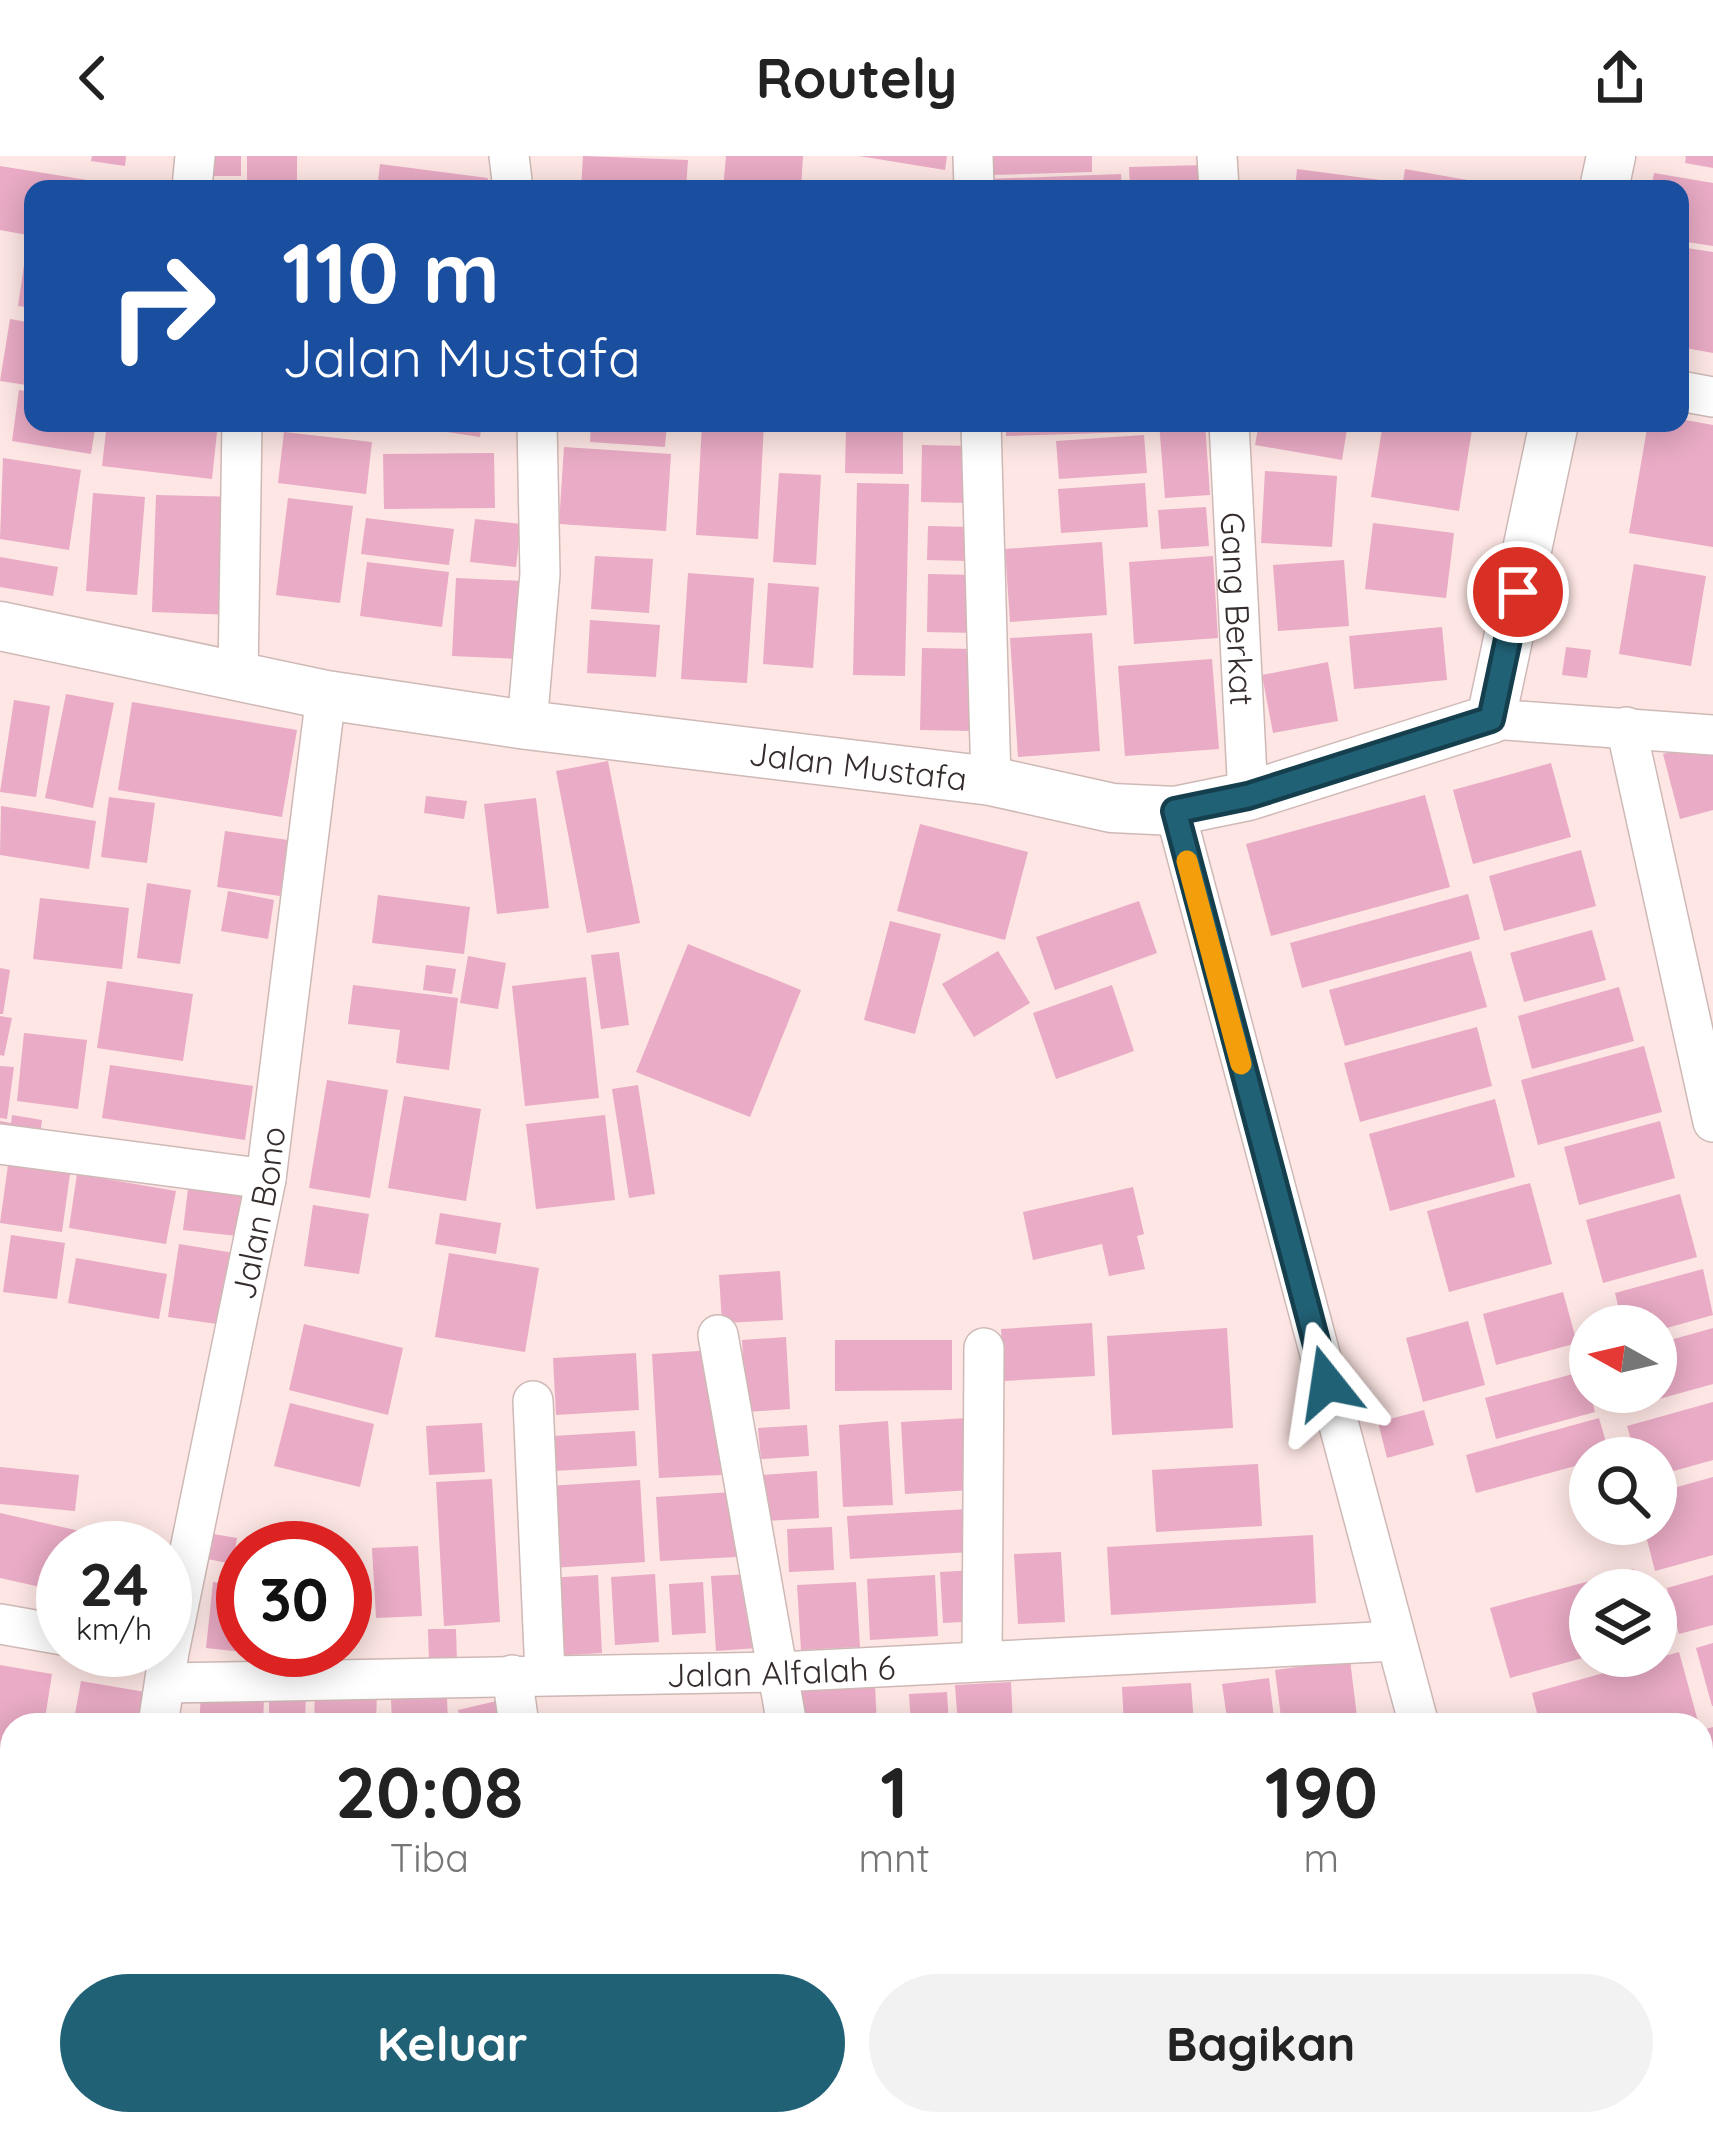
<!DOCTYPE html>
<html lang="id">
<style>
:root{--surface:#fff;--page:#f2f2f2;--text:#222;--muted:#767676;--accent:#216176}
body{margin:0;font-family:Quicksand,sans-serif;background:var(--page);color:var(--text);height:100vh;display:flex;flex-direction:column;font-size:45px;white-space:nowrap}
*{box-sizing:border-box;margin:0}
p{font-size:39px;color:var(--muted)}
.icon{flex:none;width:66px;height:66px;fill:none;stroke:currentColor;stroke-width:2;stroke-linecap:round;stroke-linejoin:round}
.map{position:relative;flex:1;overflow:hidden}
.details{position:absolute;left:0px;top:1557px;width:1713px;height:423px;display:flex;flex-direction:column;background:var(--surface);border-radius:36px 36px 0 0;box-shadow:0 6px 30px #0003}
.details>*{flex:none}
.hud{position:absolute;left:24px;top:24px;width:1665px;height:252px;border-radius:24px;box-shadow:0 6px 30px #0003;background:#1a4fa0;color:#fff;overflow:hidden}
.needle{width:78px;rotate:278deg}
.tools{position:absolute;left:1569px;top:1149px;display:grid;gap:24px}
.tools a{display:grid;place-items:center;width:108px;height:108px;border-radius:50%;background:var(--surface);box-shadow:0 6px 30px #0003;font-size:60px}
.speed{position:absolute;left:36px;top:1365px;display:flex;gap:24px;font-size:60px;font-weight:700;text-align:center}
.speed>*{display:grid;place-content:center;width:156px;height:156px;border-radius:50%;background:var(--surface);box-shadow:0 6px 30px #0003;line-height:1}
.speed small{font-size:30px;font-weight:400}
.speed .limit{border:18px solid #d22;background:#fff;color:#111}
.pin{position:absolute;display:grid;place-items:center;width:102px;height:102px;color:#fff;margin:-51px;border:6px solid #fff;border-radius:50%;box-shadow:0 3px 12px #0007}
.me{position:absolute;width:132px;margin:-66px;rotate:345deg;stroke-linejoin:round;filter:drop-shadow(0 0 9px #0008)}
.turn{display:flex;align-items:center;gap:42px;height:252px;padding:0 60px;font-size:54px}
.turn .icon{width:156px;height:156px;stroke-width:2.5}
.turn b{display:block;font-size:84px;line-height:102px}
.eta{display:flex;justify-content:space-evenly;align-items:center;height:204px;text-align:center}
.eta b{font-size:72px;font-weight:800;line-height:84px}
.action{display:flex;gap:24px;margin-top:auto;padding:24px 60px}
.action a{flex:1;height:138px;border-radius:72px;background:var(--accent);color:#fff;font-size:48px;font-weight:800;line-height:138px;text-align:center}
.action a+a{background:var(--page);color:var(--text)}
header{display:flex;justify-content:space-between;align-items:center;height:156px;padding:0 60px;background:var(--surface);font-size:54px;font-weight:800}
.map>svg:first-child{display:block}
.building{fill:#e9abc5}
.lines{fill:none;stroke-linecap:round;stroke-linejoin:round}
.minor-casing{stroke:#cfb9b6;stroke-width:42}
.tertiary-casing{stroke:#cfb9b6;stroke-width:51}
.minor{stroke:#fff;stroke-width:39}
.tertiary{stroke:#fff;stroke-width:48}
.route-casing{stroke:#153f4d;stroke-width:30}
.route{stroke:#216176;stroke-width:21}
.slow{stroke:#f59e0b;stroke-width:21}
.labels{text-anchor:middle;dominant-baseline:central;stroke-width:12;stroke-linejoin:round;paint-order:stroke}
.street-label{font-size:33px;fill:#352d2c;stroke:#fff}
</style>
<header><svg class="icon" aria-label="back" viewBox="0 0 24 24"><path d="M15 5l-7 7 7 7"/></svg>Routely<svg class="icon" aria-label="share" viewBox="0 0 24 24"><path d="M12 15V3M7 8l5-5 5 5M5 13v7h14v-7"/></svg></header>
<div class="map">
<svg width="1713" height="1978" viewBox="0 0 1713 1978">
<rect width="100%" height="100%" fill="#fde6e3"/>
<g class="building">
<polygon points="92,0 126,0 125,10 91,5"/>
<rect x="201" y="0" width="40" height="20"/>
<polygon points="247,0 297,0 297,31 247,32"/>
<polygon points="583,0 688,4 686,33 581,33"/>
<polygon points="726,0 803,0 801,33 723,33"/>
<polygon points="859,0 947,0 945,14"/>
<polygon points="991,0 1092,0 1092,16 992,19"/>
<polygon points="1686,0 1713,0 1713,12 1685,7"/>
<polygon points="380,8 488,22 486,33 377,33"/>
<polygon points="1204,9 1205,33 1130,33 1129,11"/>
<polygon points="0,10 100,26 99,33 33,33 33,80 0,74"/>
<polygon points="1297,13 1396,26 1395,33 1295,33"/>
<polygon points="1405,13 1507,31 1507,33 1402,33"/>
<polygon points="1654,17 1713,27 1713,90 1680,85 1680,33 1651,33"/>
<polygon points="1121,18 1122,33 987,33 986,23"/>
<polygon points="113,24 172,30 171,33 112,33"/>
<polygon points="1680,91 1713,96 1713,197 1680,191"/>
<polygon points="25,102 33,103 33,152 18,150"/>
<polygon points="10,163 33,167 33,230 0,225"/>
<polygon points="19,234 33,236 33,267 96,267 91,298 12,285"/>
<polygon points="1680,263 1713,269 1713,391 1629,377 1648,267 1680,267"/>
<polygon points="107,267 218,267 212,323 102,310"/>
<polygon points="388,267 482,267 480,281"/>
<polygon points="591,267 667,267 665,291 590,286"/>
<polygon points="702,267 764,267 758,383 696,379"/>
<polygon points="1006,267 1135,267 1135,276 1006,280"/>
<polygon points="1159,267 1205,267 1210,339 1165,342"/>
<polygon points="1259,267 1348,267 1342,304 1255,289"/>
<polygon points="1383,267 1473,267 1459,355 1371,341"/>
<polygon points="846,271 903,272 903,318 845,317"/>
<polygon points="284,276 372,286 366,338 278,327"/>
<polygon points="1144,279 1147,317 1059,323 1056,285"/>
<polygon points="922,289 970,290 970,347 921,346"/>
<polygon points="564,291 671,298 666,375 559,368"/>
<polygon points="494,297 495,352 384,353 383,298"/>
<polygon points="3,302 81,314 69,394 0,383"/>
<polygon points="1265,315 1337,320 1332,391 1261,387"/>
<polygon points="779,317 821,319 816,409 773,406"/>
<polygon points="857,327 909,328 905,520 853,519"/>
<polygon points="1145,327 1148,371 1061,377 1058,333"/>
<polygon points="93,337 145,341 137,439 86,435"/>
<polygon points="156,339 239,341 235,459 152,456"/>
<polygon points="288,342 353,350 340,447 276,439"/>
<polygon points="1206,351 1209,390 1161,393 1158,354"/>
<polygon points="366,362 454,373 449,409 361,398"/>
<polygon points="475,363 521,368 516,411 470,406"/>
<polygon points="1373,367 1454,377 1446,442 1365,433"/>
<polygon points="928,370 971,371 970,405 927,404"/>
<polygon points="1102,386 1107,459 1010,466 1005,393"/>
<polygon points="595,400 653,403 649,457 591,453"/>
<polygon points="1213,400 1218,482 1134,488 1129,406"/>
<polygon points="0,401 58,411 53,440 0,431"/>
<polygon points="1344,404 1349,470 1278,475 1273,409"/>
<polygon points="367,406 449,416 442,471 360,460"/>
<polygon points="1634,408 1706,420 1691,510 1619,498"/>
<polygon points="688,417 754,422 747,527 681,523"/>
<polygon points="928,418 977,419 976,477 927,476"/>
<polygon points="456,422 524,425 521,503 452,500"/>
<polygon points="768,427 819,431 813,512 763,508"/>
<polygon points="590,464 660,469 656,521 587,517"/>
<polygon points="1442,471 1447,524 1354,533 1349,480"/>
<polygon points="1092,477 1100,595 1018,601 1010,482"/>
<polygon points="1566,491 1591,494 1587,522 1562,519"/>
<polygon points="922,492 975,493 973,575 920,574"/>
<polygon points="1212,503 1219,593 1125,600 1118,510"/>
<polygon points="1328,506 1338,565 1273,577 1262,519"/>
<polygon points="66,538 114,547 93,652 45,642"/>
<polygon points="14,544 50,550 36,641 0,636"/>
<polygon points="132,546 297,574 282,661 118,634"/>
<polygon points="1713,585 1713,654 1680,663 1663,598"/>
<polygon points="608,605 640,767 587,777 556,615"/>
<polygon points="1551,607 1571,681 1473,708 1453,634"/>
<polygon points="1425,639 1450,731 1271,780 1246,688"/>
<polygon points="426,640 467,645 464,663 424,657"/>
<polygon points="109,641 155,647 147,707 101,701"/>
<polygon points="536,642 549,752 497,758 484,648"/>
<polygon points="1,650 96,665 89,713 0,699"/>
<polygon points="920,668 1028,696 1005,784 897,755"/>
<polygon points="225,675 288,684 280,740 217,731"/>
<polygon points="1581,694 1596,750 1504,775 1489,720"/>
<polygon points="147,727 191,734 180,808 137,802"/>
<polygon points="228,735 274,744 268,783 221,775"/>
<polygon points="1468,738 1480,783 1302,832 1290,787"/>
<polygon points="378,739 470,751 464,798 372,787"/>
<polygon points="40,742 129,752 122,813 33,803"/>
<polygon points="1139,745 1157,797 1055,834 1036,781"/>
<polygon points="890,765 941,778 915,878 864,864"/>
<polygon points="1592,774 1606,824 1524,846 1510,797"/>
<polygon points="688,788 801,834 750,961 636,916"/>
<polygon points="998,795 1030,847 974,881 942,828"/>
<polygon points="1471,795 1487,851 1345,890 1329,834"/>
<polygon points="619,796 629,869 601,873 591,799"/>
<polygon points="468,800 506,807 498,853 460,847"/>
<polygon points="426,809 456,813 452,838 423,834"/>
<polygon points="0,812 10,814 3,858 0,858"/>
<polygon points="586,821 599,942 525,950 512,830"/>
<polygon points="107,825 193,838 183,905 97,892"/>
<polygon points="353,829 458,842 449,914 396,907 400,874 348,868"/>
<polygon points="1112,829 1134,895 1056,923 1033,857"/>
<polygon points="1619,831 1634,885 1532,913 1518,860"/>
<polygon points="0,860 12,862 4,900 0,899"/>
<polygon points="1477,871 1492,930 1360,966 1344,907"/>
<polygon points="24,877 87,884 78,953 17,945"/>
<polygon points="1644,890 1662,956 1538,989 1521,924"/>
<polygon points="110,909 253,930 245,984 102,962"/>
<polygon points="0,910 14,911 7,963 0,962"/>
<polygon points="327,924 388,934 370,1042 309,1032"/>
<polygon points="638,929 655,1038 629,1042 612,933"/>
<polygon points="404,940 481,953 466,1045 388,1032"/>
<polygon points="1495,943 1515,1021 1390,1055 1369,978"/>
<polygon points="12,959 42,964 39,988 0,982 0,965 11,967"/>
<polygon points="605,959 615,1044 536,1053 526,968"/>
<polygon points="1660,965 1675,1022 1579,1049 1564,991"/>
<polygon points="8,1009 70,1018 62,1076 0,1067"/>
<polygon points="190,1016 244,1022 237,1080 183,1074"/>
<polygon points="77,1018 176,1035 166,1088 69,1072"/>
<polygon points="1530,1027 1552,1108 1449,1136 1427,1055"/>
<polygon points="1133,1031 1144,1078 1137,1080 1145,1113 1109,1120 1102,1088 1033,1104 1023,1056"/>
<polygon points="1680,1038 1697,1101 1603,1127 1586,1064"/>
<polygon points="313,1049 369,1058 359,1118 304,1110"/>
<polygon points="440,1057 501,1067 496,1098 435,1088"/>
<polygon points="11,1079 65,1087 57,1143 3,1136"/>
<polygon points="179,1088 234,1097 224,1169 168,1161"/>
<polygon points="449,1097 539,1112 525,1196 435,1181"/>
<polygon points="76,1102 167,1118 159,1163 68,1147"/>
<polygon points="1703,1113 1713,1159 1656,1175 1656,1170 1623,1170 1615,1137"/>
<polygon points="780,1115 783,1164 722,1167 719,1119"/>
<polygon points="1563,1136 1577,1187 1496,1209 1483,1158"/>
<polygon points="1468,1165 1485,1229 1423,1246 1406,1182"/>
<polygon points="1092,1167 1095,1220 1004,1225 1001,1173"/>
<polygon points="304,1168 403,1192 388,1259 289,1234"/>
<polygon points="1227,1172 1233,1272 1112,1279 1107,1180"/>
<polygon points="1713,1172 1713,1228 1641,1248 1637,1236 1656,1236 1656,1188"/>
<polygon points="786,1181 790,1253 746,1256 742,1184"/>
<polygon points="835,1184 952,1184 952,1234 835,1235"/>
<polygon points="714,1194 721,1319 659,1322 652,1198"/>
<polygon points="636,1197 639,1254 556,1259 553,1202"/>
<polygon points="1584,1215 1595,1256 1496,1283 1485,1242"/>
<polygon points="1713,1246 1713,1304 1656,1320 1656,1302 1636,1302 1627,1270"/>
<polygon points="290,1247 374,1268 360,1331 274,1310"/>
<polygon points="1424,1254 1434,1289 1387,1302 1378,1266"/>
<polygon points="968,1262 972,1334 905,1338 901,1266"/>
<polygon points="1599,1262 1610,1300 1590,1302 1590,1306 1476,1337 1466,1299"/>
<polygon points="888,1265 893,1349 843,1351 839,1269"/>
<polygon points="482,1267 485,1316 429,1319 426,1270"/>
<polygon points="807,1269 809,1300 761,1303 758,1272"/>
<polygon points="635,1275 637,1310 554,1315 553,1280"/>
<polygon points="1258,1308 1262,1370 1156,1376 1152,1314"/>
<polygon points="0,1311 79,1319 75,1355 0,1348"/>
<polygon points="817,1315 819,1362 764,1365 761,1319"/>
<polygon points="1713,1321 1713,1399 1655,1415 1643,1368 1656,1368 1656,1337"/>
<polygon points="492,1323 500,1466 444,1470 436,1326"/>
<polygon points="640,1324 645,1406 552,1412 548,1330"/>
<polygon points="732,1336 736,1401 660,1405 656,1341"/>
<polygon points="968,1353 971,1396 850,1403 847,1360"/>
<polygon points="0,1357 102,1380 99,1392 63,1392 63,1436 0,1422"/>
<polygon points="832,1371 834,1414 789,1416 787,1373"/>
<polygon points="207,1377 237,1382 233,1408 202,1402"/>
<polygon points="1313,1379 1316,1447 1111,1459 1107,1391"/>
<polygon points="418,1390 422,1460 376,1462 372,1392"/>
<polygon points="1061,1396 1065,1466 1018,1468 1014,1398"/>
<polygon points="1634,1413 1639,1434 1590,1434 1590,1500 1510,1522 1490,1452"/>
<polygon points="978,1414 981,1465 943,1467 940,1416"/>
<polygon points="655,1418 659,1486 615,1489 611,1421"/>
<polygon points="752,1418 757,1492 716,1495 711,1420"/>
<polygon points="598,1419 602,1497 552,1500 547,1422"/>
<polygon points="935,1419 938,1480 870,1484 867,1423"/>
<polygon points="1713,1419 1713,1469 1679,1478 1667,1432"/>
<polygon points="213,1426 243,1429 243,1496 206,1492"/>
<polygon points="703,1426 706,1477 672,1479 669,1428"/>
<polygon points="856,1426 860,1491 801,1494 797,1429"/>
<polygon points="428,1473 456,1473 457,1507 429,1507"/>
<polygon points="1713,1487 1713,1550 1712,1550 1696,1492"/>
<polygon points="1679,1496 1699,1569 1540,1569 1532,1537"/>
<polygon points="1350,1504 1358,1569 1282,1569 1275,1514"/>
<polygon points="0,1509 52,1518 44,1569 12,1569 12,1619 0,1617"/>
<polygon points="1269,1522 1275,1569 1228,1569 1222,1528"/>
<polygon points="81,1525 145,1536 140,1569 73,1569"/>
<polygon points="1011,1526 1013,1569 958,1569 955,1529"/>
<polygon points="1191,1527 1194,1569 1124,1569 1122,1531"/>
<polygon points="875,1530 877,1569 796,1569 794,1535"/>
<polygon points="315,1532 377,1534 376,1569 314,1569"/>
<polygon points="269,1536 306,1536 305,1569 269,1569"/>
<polygon points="947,1536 949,1569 911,1569 909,1538"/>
<polygon points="201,1538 264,1542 263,1569 199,1569"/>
<polygon points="447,1541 448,1569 392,1569 391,1543"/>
<polygon points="505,1543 510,1569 461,1569 458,1554"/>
<polygon points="1097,1557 1098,1569 1025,1569 1025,1561"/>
<polygon points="1713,1571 1713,1610 1712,1611 1702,1574"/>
<polygon points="10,1638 12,1638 12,1690 0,1688"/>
<polygon points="1713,1681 1713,1775 1701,1778 1701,1684"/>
<polygon points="0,1708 12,1710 12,1761 0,1759"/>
<polygon points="1713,1785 1713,1874 1701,1877 1701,1788"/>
<polygon points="0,1840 12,1842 12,1924 0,1922"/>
<polygon points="1713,1888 1713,1931 1701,1934 1701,1892"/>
<polygon points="1713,1939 1713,1978 1669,1978 1666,1968 1701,1968 1701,1942"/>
<polygon points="0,1957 12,1959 12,1968 19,1968 18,1978 0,1978"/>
<polygon points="106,1968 166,1968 165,1978 105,1978"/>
<polygon points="177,1968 235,1968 236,1978 178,1978"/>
<rect x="263" y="1968" width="66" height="10"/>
<polygon points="362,1968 425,1968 426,1970 364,1978"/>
<polygon points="530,1968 580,1968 581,1978 479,1978"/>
<polygon points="944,1968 958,1968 958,1978 900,1978 899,1971"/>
<polygon points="1263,1968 1360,1968 1361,1978 1264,1978"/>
<polygon points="1459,1968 1460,1978 1377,1978 1376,1972"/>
</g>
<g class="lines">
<defs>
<g id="minor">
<polyline points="509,0 513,33"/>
<polyline points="973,0 974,33"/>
<polyline points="1217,0 1219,33"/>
<polyline points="192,32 195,0"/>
<polyline points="1680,235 1713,241"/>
<polyline points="981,267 991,625"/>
<path id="s1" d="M1229,267L1248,640"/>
<polyline points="238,520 242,267"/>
<polyline points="1491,563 1713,579"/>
<polyline points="527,569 540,418 537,267"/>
<polyline points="1626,571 1713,966"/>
<polyline points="1175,655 1419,1569"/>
<polyline points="0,988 266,1023"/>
<polyline points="718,1179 787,1569"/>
<polyline points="533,1245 545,1518"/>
<polyline points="0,1468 63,1479"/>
<polyline points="982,1505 984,1192"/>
<polyline points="512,1519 519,1569"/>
<path id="s2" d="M166,1527L779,1516L1396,1485"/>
<path id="s3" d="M158,1569L169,1496L266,1023L326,539"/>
<polyline points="587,1968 588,1978"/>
<polyline points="1526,1968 1528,1978"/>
<polyline points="81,1978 83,1968"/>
</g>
<g id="tertiary">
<polyline points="1604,33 1611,0"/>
<path id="s4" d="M0,470L326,539L527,569L991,625L1112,652L1175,655L1248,640L1491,563L1554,267"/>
</g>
</defs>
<use href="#minor" class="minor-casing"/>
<use href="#tertiary" class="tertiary-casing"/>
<use href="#minor" class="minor"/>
<use href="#tertiary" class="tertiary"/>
</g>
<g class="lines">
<defs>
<polyline id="route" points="1327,1227 1175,655 1248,640 1491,563 1518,436"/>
</defs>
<use href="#route" class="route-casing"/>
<use href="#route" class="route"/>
<polyline class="slow" points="1187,705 1241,908"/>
</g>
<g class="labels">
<g class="street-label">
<text stroke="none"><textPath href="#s1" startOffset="186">Gang Berkat</textPath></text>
<text stroke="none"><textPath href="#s4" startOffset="870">Jalan Mustafa</textPath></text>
<text stroke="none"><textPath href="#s3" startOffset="522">Jalan Bono</textPath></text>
<text stroke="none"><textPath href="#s2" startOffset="615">Jalan Alfalah 6</textPath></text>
</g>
</g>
</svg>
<div class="tools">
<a><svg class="needle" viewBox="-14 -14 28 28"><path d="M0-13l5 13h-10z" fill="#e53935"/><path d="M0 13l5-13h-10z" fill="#767676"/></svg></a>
<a><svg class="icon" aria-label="search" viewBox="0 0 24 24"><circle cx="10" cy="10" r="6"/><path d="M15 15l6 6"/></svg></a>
<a><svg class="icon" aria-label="layers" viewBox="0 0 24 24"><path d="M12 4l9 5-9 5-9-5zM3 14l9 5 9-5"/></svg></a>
</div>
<div class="speed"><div>24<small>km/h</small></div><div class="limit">30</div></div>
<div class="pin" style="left:1518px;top:436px;background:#d93025"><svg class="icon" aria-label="arrive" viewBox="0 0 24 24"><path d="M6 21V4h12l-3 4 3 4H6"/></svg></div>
<svg class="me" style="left:1327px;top:1227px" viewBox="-20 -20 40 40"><path d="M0-17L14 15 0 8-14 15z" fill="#216176" stroke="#fff" stroke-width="4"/></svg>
<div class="hud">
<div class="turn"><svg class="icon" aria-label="right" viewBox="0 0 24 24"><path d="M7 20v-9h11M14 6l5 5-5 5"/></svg><div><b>110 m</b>Jalan Mustafa</div></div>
</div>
<section class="details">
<div class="eta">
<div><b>20:08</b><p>Tiba</p></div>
<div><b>1</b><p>mnt</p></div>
<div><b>190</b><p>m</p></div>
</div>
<div class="action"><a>Keluar</a><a>Bagikan</a></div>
</section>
</div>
